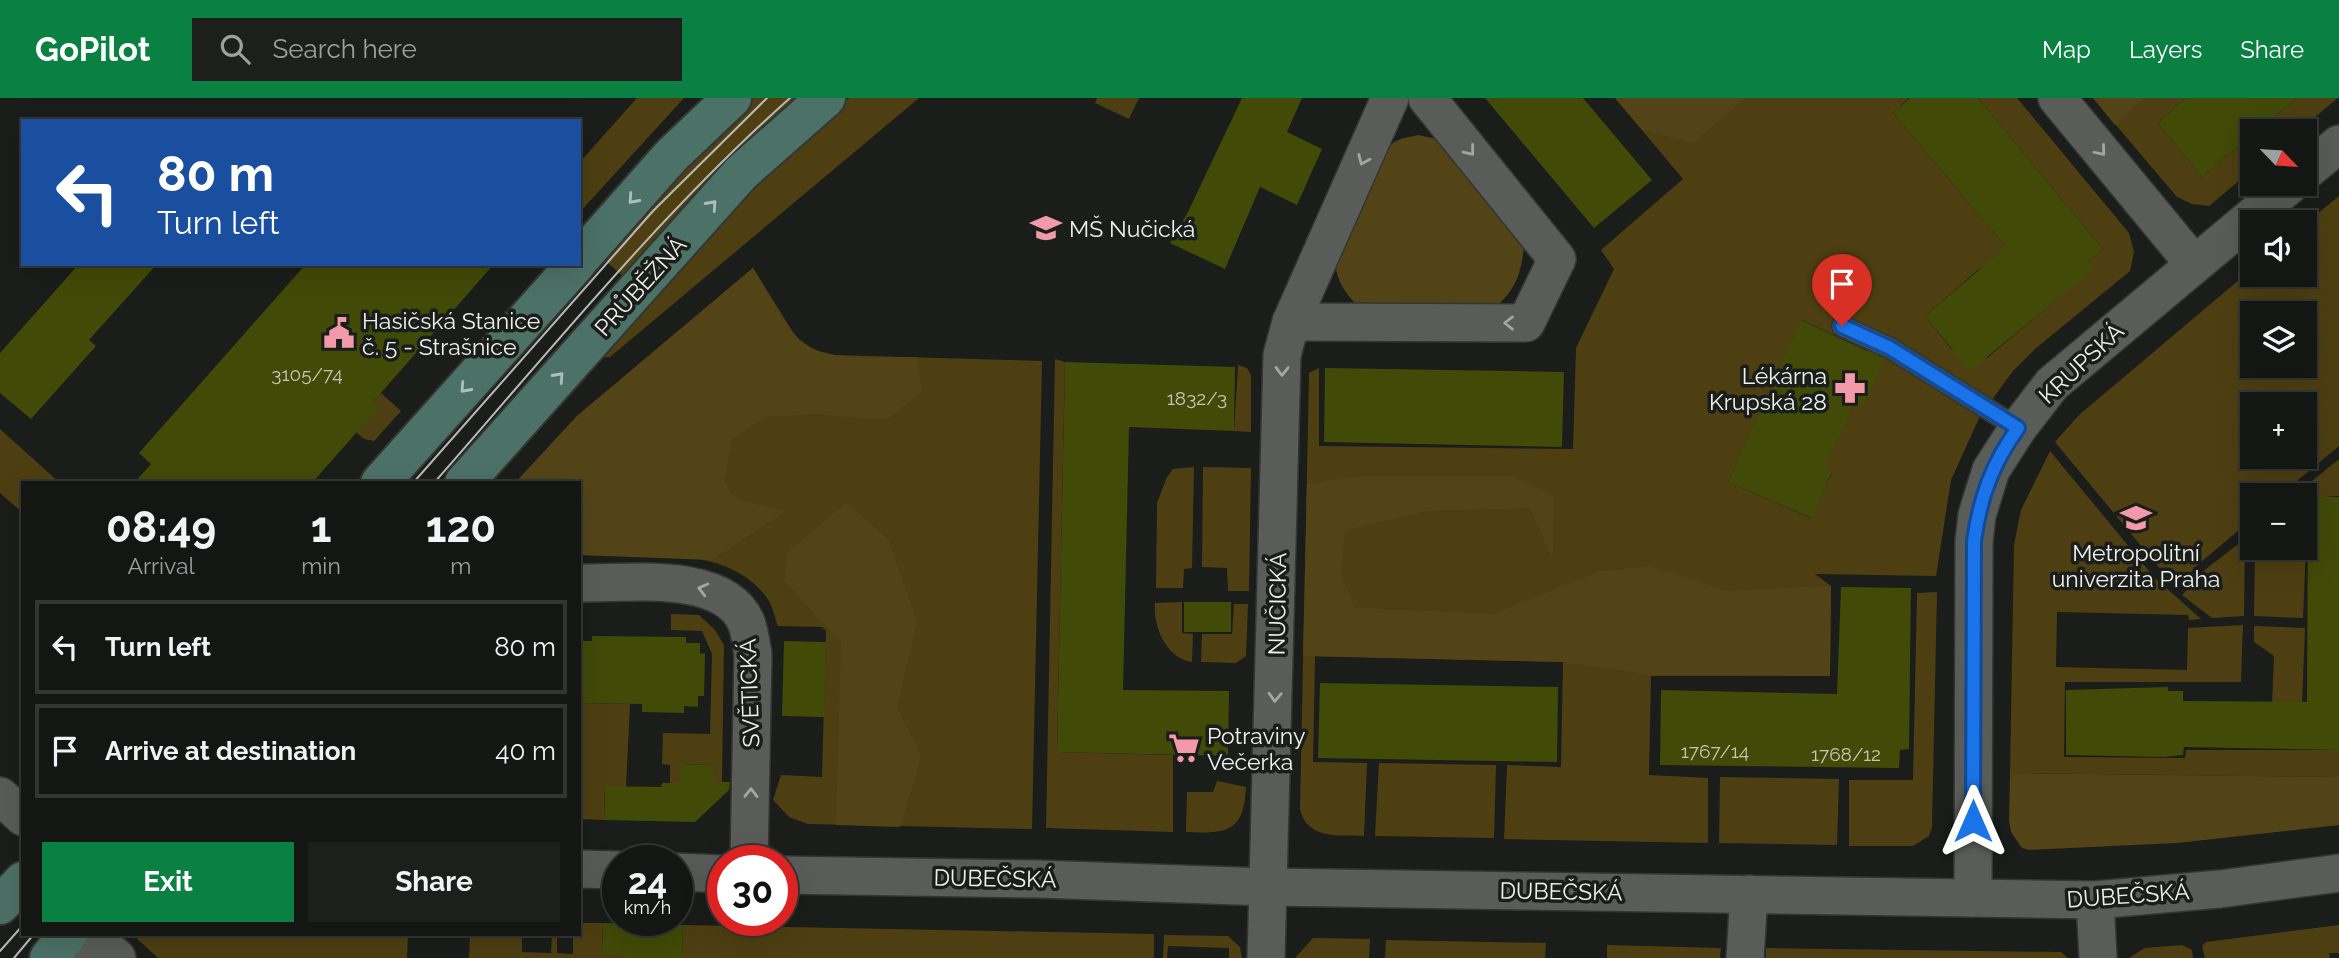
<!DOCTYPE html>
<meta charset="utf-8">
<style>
:root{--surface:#141614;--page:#1d1f1d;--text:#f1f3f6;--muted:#9d9fa0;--line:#333534;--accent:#0b8043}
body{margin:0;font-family:Raleway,sans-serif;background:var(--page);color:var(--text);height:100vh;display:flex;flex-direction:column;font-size:26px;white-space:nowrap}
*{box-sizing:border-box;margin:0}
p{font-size:23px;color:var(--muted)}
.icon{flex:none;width:38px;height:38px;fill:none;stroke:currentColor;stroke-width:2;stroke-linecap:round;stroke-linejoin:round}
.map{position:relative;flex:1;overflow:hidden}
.side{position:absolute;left:21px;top:383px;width:560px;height:455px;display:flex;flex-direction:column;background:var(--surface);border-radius:0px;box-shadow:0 7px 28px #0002,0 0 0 2px var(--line)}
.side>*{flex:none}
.top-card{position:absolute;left:21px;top:21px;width:560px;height:147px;border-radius:0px;box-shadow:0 7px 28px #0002,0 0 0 2px var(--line);background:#1a4fa0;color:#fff;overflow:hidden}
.needle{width:46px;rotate:115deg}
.fabs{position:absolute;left:2240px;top:21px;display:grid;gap:14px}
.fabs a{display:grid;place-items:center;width:77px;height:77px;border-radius:0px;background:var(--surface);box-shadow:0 7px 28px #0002,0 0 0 2px var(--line);font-size:35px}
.speed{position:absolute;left:602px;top:747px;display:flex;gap:14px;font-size:35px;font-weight:700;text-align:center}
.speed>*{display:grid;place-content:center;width:91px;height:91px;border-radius:50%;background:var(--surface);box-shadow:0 7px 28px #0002,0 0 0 2px var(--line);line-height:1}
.speed small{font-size:18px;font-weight:400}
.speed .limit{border:10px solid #d22;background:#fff;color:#111}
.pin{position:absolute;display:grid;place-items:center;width:60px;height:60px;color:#fff;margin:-72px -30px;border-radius:50% 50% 50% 0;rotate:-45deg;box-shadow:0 0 7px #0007}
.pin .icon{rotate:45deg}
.me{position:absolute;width:77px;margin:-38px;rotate:0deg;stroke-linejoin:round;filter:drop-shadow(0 0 5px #0008)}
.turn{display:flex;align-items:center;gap:24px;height:147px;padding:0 21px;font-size:32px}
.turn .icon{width:91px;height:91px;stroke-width:2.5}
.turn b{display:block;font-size:49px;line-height:60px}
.eta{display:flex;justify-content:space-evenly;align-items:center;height:119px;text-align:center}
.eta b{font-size:42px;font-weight:700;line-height:49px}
.cta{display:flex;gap:14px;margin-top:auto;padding:14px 21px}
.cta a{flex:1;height:80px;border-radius:0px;background:var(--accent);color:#fff;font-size:28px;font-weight:700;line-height:80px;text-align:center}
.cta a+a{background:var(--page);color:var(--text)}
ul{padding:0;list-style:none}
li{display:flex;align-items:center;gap:21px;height:94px;margin:0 14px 10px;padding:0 7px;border:4px solid var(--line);border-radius:0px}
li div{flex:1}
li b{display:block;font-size:26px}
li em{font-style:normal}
header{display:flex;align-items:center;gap:42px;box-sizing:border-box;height:98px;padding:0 35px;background:var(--accent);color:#fff}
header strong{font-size:33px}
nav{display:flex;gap:38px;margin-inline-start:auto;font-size:24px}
.search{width:490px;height:63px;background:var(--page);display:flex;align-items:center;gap:18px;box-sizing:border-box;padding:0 24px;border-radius:0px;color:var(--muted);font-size:26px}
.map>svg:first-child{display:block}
.green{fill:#4e3f12;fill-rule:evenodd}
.forest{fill:#534418}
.building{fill:#414a07}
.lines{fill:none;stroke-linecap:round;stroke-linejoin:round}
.lane-casing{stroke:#343634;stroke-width:23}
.street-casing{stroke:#343634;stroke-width:40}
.secondary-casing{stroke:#343634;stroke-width:42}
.lane{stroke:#595c59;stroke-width:19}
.street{stroke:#595c59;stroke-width:37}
.secondary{stroke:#4c7166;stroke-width:38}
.tram{stroke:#b7bab7;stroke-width:2}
.oneway{stroke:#a4a6a4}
.oneway2{stroke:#aebeb8}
.route-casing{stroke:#114b97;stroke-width:18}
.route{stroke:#1a73e8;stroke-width:12}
.labels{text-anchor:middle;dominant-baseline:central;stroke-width:7;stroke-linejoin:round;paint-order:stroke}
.number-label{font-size:19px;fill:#c4c7b5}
.poi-label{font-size:23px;fill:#eff1ef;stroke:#1a1d1a;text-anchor:start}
.street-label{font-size:23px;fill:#eff1ef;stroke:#1a1d1a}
</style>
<header>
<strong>GoPilot</strong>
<div class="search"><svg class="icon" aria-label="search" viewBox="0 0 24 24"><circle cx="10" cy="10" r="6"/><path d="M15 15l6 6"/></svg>Search here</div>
<nav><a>Map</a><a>Layers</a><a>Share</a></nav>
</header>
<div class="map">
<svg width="2339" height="860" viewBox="0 0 2339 860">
<rect width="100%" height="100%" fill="#1a1d1a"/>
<g class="green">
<polygon points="637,0 684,0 579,115 579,65"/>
<polygon points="753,0 804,0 624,179 600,158 719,31"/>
<polygon points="849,0 919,0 610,259 596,260 752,87"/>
<polygon points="1097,0 1139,0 1129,21 1095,5"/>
<path d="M1615,0H1909L1893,15L2017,162L1979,171L1925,218L1952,252L1987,260L2093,171L2088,164L2103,151L1978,0H2017L2129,135L2134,154L2130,173L2035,251L2013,273L1980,318L1951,382L1936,478L1815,476L1831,488L1830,578H1651L1649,677L1708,680V745L1504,741L1507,667L1561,669L1563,564L1315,558L1313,664L1367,665L1364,738C1339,737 1307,742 1300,711L1309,275L1319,270V348L1573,351L1576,250L1614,171L1601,152L1683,81ZM1802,222L1868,253C1854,294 1845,333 1817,368L1832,375L1811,420L1728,384Z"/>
<polygon points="2093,0 2185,0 2158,25 2202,79 2252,37 2252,72 2209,108 2192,106 2177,99"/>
<polygon points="2297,0 2338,0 2298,33 2257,33"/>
<path d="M2339,98V348L2280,397H2252V421L2201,464L2176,490L2055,344L2079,317L2252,171V177H2305V126ZM2252,215H2305V268H2252ZM2305,306V359H2252V306Z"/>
<path d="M753,170L796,239L814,252L835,257L1042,263L1032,731L808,726L789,719L773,702L781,677L822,679L826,533L822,529L778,528C775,521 773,510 769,503C731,444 640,459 579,457V385H515L577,318Z"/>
<polygon points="1055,261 1065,264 1057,654 1173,657 1173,734 1046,730"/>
<polygon points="1238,267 1247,270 1251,277 1251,334 1234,333"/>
<polygon points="381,295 401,313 374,343 364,341 356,334 378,309 373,304"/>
<polygon points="0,331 60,385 23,385 23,415 0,395"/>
<polygon points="2050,353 2154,479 2201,521 2189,522 2188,517 2057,514 2056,569 2187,572 2188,530 2243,527 2241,584 2065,584 2064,659 2185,660 2186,652 2339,652 2339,679 2010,675 2014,447 2021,412"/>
<polygon points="2339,361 2339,398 2308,400 2303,520 2254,518 2255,450 2305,450 2305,397 2295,397"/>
<polygon points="1194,369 1192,470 1184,471 1183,490 1156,490 1157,405 1167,379 1173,371"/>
<polygon points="1203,369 1251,370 1249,493 1228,493 1227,470 1202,469"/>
<polygon points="2245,441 2244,518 2212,520 2182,497 2207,470"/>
<polygon points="1937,494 1932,729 1929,738 1913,748 1849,748 1849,682 1913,682 1917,495"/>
<path d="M1182,504V535L1193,536L1192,564C1166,560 1153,529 1155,505Z"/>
<polygon points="1234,506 1248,506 1246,558 1236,565 1201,564 1202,536 1232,536"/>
<polygon points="671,516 699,517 715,532 724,547 722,684 713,684 713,667 681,666 680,685 670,685 670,667 662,666 663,635 710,636 712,556 702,533 671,532"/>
<polygon points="2254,528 2305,530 2302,606 2272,607 2274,558 2254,544"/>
<polygon points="579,605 630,606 626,689 605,689 604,722 579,721"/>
<polygon points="1379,665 1496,667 1494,740 1375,738"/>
<polygon points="1720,679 1839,681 1837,747 1719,745"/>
<path d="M1217,683L1246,689C1244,734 1227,736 1186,734L1187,694H1213Z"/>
<polygon points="579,825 603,825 602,856 625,856 625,860 469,860 470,836 522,837 522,854 551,855 552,837 557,837 557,855 573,856 573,837 579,836"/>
<polygon points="683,827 1154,836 1154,860 682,860"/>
<polygon points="2339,827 2339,855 2329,855 2330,860 2205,860 2202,848 2206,844"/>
<polygon points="133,837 408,837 407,860 158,860"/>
<polygon points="1164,837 1228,838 1240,849 1242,860 1229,860 1229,850 1168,848 1167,860 1163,860"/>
<polygon points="1313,840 1370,841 1369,860 1295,860"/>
<polygon points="1386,842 1546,845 1545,860 1385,860"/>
<polygon points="1607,847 1721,850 1720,860 1607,860"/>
<polygon points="2182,847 2192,852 2193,860 2129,860 2145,850"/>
<polygon points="1766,850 2061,854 2068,860 1766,860"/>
</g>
<g class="forest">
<polygon points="1615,0 1745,0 1693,45 1642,32"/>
<polygon points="2093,0 2144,0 2115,27"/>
<path d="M1418,37L1441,42L1524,149C1521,174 1517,189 1498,207L1358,208C1345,195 1334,180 1336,161C1337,142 1378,56 1393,45C1399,40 1410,39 1418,37Z"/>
<path d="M753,170C767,191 779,220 797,239C824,268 881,258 917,259L922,294L886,322L816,316L765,319L732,341L724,384L737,402L786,413L712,462L579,457V385H515L577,318Z"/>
<polygon points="1358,378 1511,378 1554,398 1553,461 1530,410 1427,413 1345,432 1341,478 1355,510 1494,516 1598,474 1650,468 1726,493 1831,488 1830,578 1651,577 1563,564 1303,558 1307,386"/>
<polygon points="846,405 888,441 917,523 897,609 921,659 900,729 836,727 841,544 784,483 788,454"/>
<polygon points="2010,675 2339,679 2339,727 2177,745 2029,752 2022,750 2011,734 2009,723"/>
</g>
<g class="building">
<polygon points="1242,0 1302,0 1287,34 1322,51 1297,107 1260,89 1225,171 1170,145 1187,116"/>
<polygon points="1485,0 1583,0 1652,82 1594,130"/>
<polygon points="1910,0 1978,0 2103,151 2088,164 2094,171 1970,273 1925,218 2006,149 1893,15"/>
<polygon points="2185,0 2297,0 2257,33 2252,33 2252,37 2202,79 2158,25"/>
<polygon points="79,166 157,166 89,242 96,248 31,321 0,295 0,255"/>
<polygon points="306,166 494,166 373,304 379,309 312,385 134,385 151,366 139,355"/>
<polygon points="1801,222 1884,261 1863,307 1855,303 1824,370 1832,374 1812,420 1728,384"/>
<polygon points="1065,264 1235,269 1234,333 1129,329 1123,592 1229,593 1228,658 1057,654"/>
<polygon points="1325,270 1564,274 1562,349 1324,344"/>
<polygon points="2308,399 2339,399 2339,652 2184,649 2183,657 2164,659 2066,657 2066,592 2168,589 2168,593 2183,593 2183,603 2307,604"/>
<polygon points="1841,489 1911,490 1909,651 1900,652 1899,670 1660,667 1661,592 1837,596"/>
<rect x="1184" y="504" width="47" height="30"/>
<polygon points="592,538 686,539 686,545 700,545 700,556 705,555 704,598 698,598 698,609 684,608 684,615 642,614 642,606 579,605 579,543 592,543"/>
<polygon points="784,543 826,544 824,619 782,618"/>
<polygon points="1320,585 1558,589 1557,664 1318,660"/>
<polygon points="680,666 713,667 713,684 730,684 729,692 695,724 604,722 605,688 661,689 662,685 680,685"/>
<polygon points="603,825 683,827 682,860 625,860 625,856 602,856"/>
</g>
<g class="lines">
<defs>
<g id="lane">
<polyline points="1842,228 1890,250 2018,330"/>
<polyline points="79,836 81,860"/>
</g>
<g id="street">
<polyline points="2057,0 2194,166"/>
<polyline points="2305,74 2339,46"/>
<polyline points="1291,224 1526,225 1557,161 1427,0"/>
<path d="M579,485C626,486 723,472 746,524C750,534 751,546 753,556L749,763"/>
<polyline points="0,698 23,719"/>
<polyline points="579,771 618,772"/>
<polyline points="677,774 723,776"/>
<polyline points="782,777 1038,781 1267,789 2095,802 2220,791 2339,775"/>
<polyline points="1973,800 1974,443 1977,417 1991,372 2018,330 2052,286 2291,86"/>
<polyline points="2095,802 2098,860"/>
<polyline points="90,836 117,860"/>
<polyline points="1266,860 1282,257 1291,224 1390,0"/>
<polyline points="1745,860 1749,796"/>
</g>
<g id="secondary">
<polyline points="579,162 671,58 732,0"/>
<polyline points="380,385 576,166"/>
<polyline points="464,385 741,75 826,0"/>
<polyline points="0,807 23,783"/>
<polyline points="49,860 68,836"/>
</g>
</defs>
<use href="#lane" class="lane-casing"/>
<use href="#street" class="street-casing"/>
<use href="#secondary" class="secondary-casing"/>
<use href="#lane" class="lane"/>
<use href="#street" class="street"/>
<use href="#secondary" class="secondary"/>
<g class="tram">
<polyline points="413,385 653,113 767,0"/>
<path d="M434,385C549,254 660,116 790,0"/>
<polyline points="0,853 23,827"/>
<polyline points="14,860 34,836"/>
</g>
</g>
<defs><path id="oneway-chevron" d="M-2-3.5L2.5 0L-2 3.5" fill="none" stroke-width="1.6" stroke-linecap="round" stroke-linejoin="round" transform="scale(1.75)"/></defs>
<g class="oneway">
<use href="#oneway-chevron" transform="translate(1470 53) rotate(51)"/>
<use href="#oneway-chevron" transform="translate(2101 53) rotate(50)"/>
<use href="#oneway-chevron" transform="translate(1363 62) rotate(114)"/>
<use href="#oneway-chevron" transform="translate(1509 225) rotate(-180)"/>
<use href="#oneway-chevron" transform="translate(1282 273) rotate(91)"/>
<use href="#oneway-chevron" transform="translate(703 491) rotate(-165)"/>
<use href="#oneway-chevron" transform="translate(1275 599) rotate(92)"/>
<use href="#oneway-chevron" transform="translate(751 695) rotate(-89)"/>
</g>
<g class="oneway2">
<use href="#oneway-chevron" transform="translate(633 101) rotate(132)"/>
<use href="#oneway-chevron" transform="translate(712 107) rotate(-48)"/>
<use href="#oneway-chevron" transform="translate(559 279) rotate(-48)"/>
<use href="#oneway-chevron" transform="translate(465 290) rotate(132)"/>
</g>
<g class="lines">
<defs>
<path id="route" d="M1842,228L1890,250L2018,330C1992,366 1980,400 1974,443L1973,723"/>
</defs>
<use href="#route" class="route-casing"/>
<use href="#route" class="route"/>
</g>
<defs>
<symbol id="school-bare" viewBox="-9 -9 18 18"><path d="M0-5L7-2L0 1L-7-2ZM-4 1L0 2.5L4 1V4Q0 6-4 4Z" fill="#f39aaa" stroke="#1a1d1a" stroke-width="2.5" paint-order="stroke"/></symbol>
<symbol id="civic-bare" viewBox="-9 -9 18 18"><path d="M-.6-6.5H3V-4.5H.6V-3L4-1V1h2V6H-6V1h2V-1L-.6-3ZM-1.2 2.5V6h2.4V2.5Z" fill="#f39aaa" stroke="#1a1d1a" stroke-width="2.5" paint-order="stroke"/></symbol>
<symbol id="pharmacy-bare" viewBox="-9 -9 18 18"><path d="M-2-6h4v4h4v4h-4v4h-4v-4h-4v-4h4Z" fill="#f39aaa" stroke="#1a1d1a" stroke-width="2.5" paint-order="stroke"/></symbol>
<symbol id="university-bare" viewBox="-9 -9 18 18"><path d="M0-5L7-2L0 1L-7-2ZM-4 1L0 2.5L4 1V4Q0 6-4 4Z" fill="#f39aaa" stroke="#1a1d1a" stroke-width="2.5" paint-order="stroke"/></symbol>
<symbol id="supermarket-bare" viewBox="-9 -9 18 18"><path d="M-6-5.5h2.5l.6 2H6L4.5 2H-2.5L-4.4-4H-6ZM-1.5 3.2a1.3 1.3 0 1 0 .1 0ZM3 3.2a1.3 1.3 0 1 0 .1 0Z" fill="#f39aaa" stroke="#1a1d1a" stroke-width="2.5" paint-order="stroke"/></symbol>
</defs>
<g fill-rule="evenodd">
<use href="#school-bare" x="1024" y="108" width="44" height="44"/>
<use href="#civic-bare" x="317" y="213" width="44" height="44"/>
<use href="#pharmacy-bare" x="1828" y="268" width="44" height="44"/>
<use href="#university-bare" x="2114" y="398" width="44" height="44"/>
<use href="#supermarket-bare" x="1162" y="628" width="44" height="44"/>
</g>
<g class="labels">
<g class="number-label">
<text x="307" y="276">3105/74</text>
<text x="1197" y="300">1832/3</text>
<text x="1715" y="653">1767/14</text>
<text x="1846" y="656">1768/12</text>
</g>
<g class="poi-label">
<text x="1069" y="130">MŠ Nučická</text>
<text x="362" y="222">Hasičská Stanice<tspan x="362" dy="26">č. 5 - Strašnice</tspan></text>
<text x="1827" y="277" text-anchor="end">Lékárna<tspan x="1827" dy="26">Krupská 28</tspan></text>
<text x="2136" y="454" text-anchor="middle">Metropolitní<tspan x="2136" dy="26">univerzita Praha</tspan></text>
<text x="1207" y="637">Potraviny<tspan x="1207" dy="26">Večerka</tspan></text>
</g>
<g class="street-label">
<text transform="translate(640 188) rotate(-48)">PRŮBĚŽNÁ</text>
<text transform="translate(2081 265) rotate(-43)">KRUPSKÁ</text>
<text transform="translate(1277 506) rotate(-89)">NUČICKÁ</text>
<text transform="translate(749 595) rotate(-92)">SVĚTICKÁ</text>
<text transform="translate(995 780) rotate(1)">DUBEČSKÁ</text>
<text transform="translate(1561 793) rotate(1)">DUBEČSKÁ</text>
<text transform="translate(2128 797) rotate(-4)">DUBEČSKÁ</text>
</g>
</g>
</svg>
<div class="fabs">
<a><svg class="needle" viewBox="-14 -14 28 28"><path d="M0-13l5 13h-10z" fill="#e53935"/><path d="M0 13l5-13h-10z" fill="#9d9fa0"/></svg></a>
<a><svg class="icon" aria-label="sound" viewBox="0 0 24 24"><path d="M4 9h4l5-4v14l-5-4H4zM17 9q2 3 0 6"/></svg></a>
<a><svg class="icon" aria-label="layers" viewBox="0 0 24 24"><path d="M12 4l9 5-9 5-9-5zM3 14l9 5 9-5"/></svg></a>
<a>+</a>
<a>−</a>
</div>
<div class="speed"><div>24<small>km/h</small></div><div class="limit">30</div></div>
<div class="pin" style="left:1842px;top:228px;background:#d93025"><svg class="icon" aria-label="arrive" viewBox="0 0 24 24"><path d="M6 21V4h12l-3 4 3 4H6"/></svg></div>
<svg class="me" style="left:1973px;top:723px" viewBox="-20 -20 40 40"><path d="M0-17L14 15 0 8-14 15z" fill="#1a73e8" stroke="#fff" stroke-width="4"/></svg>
<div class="top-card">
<div class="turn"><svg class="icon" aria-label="left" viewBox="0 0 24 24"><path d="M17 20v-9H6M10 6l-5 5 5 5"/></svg><div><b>80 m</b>Turn left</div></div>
</div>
<section class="side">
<div class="eta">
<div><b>08:49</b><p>Arrival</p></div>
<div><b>1</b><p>min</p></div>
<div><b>120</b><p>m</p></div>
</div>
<ul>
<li><svg class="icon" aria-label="left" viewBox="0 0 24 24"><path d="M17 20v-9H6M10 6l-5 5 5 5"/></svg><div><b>Turn left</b></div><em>80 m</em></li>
<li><svg class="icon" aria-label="arrive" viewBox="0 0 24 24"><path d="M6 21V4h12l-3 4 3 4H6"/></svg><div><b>Arrive at destination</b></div><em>40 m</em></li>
</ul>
<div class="cta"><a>Exit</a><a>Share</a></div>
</section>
</div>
